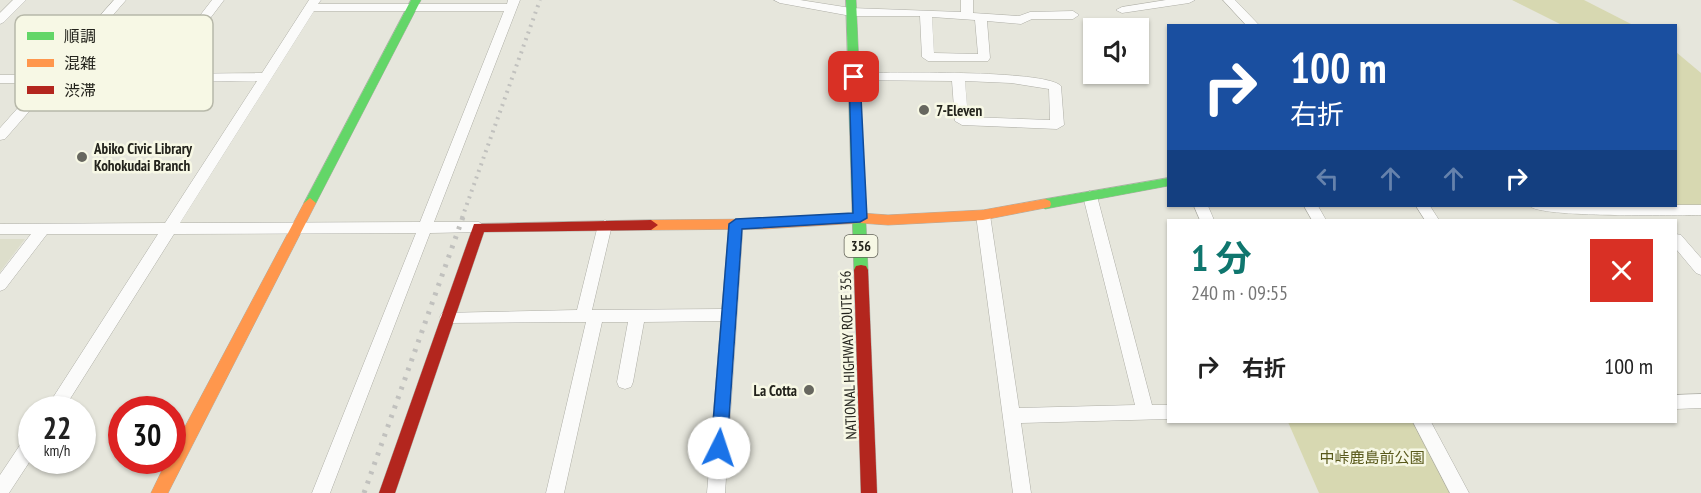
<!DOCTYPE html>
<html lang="ja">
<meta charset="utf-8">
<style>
:root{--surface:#fff;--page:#f6f6f6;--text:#222;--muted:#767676;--accent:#0f766e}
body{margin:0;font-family:"PT Sans Narrow","Noto Sans JP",sans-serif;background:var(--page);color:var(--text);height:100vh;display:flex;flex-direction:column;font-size:22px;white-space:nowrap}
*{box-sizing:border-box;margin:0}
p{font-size:20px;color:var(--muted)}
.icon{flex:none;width:33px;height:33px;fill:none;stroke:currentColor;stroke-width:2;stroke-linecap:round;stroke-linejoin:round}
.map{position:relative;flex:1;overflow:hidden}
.details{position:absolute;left:1167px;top:219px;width:510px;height:204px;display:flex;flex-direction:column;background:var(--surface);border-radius:0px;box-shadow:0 2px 4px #0004}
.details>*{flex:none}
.top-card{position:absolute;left:1167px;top:24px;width:510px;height:183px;border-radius:0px;box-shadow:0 2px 4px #0004;background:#1a4fa0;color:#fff;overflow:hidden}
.tools{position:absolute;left:1083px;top:18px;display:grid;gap:12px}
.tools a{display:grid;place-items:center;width:66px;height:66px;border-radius:0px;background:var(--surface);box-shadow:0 2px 4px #0004;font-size:30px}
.speed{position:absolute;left:18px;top:396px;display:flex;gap:12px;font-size:30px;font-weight:700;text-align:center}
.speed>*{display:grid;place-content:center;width:78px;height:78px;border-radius:50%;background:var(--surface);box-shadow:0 2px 4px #0004;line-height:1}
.speed small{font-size:15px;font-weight:400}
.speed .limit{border:9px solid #d22;background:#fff;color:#111}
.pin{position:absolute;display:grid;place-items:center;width:51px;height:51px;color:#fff;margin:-26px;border-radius:12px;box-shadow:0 3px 9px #0006}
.me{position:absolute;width:66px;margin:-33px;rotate:4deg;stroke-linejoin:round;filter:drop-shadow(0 0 4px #0008)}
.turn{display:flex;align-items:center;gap:21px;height:126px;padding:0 24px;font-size:27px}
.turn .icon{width:78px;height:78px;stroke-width:2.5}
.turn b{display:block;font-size:42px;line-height:51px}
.lanes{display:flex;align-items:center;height:57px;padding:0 24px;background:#0003;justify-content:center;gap:30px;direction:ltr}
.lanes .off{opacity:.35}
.round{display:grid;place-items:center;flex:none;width:63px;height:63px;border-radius:0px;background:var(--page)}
.head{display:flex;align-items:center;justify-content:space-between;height:102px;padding:0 24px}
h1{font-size:36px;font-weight:700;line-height:45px;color:var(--accent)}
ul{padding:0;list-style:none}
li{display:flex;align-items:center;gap:18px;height:90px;padding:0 24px}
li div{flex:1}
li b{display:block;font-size:22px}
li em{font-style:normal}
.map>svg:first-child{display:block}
.built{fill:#dddecb}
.green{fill:#d7d8b1}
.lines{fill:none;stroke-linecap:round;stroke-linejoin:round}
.street-casing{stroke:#aeaea6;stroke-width:1}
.fast-casing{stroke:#aeaea6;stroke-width:1}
.slow-casing{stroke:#aeaea6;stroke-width:1}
.jam-casing{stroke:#aeaea6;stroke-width:1}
.street{fill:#fbfbfa;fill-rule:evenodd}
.fast{fill:#63d668;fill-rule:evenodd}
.slow{fill:#ff974d;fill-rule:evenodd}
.jam{fill:#b3261e;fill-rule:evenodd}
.rail-far1{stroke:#c1c1be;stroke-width:4;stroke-dasharray:2 5;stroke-linecap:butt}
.rail{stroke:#c1c1be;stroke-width:5;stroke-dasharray:3 7;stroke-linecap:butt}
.route{fill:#1a73e8;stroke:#114b97;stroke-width:1.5}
.poi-dot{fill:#67675f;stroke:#f7f8e5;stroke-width:2}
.labels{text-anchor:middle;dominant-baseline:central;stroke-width:5;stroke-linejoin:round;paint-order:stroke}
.shield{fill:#f7f8e5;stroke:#636358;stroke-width:1.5}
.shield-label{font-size:14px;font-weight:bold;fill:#23231c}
.poi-label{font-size:15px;font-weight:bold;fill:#23231c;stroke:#f7f8e5;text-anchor:start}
.street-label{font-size:15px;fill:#23231c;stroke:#f7f8e5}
.park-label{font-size:15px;fill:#59591b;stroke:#f7f8e5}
.key{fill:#f7f8e5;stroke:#b7b8a9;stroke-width:1.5}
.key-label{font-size:16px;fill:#23231c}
</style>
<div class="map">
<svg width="1701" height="493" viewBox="0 0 1701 493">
<rect width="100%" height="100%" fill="#e6e6dc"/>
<polygon class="built" points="0,239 25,239 0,272"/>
<g class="green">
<polygon points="1512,0 1584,0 1633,25 1562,25"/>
<polygon points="1676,52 1701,73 1701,208 1676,206"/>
<polygon points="1288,422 1422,422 1460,493 1319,493"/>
</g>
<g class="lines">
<defs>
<g id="street">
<polygon points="13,0 26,0 4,22 0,24 0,13"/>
<path d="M114,0H126L61,75L155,74L212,0H224L168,74L262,73L309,0H321L318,4H507L508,0H520L434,222H479L486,227L479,232L430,233L330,493H312L416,233L174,234L63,410H45L158,234H47L5,289L0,291V274L31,234H0V224L165,223L257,81L54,83L5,139L0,140V128L40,83H0V75H47ZM314,11H504L420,222L180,223Z"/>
<path d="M774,0H800L851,8L961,12V0H973V13L1019,16L1030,12L1073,11L1079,15L1073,19H1032L1021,24L987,21L990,58L988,61H928L922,57L920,16H851L780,3ZM932,17L975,20L978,54L934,53Z"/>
<polygon points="1166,0 1195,0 1189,3 1122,13 1116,10 1122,7"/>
<polygon points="1223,0 1235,0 1260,26 1247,26"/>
<path d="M854,73C886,73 1045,69 1061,86L1064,125L1057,129L962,125L955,121L952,81L850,80L848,77ZM965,81L1011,83L1049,89L1050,120L968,117Z"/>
<polygon points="1090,191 1097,196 1152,405 1168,405 1168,419 1021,423 1031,493 1013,493 976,215 983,210 990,215 1019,408 1135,405 1083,196"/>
<path d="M1676,205H1701V215C1678,215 1538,218 1530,206Z"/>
<polygon points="1194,206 1208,206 1214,220 1200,220"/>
<polygon points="1304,206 1318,206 1326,220 1312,220"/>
<polygon points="1416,206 1430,206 1439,220 1425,220"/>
<polygon points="736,219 743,224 725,493 707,493 721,321 644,322 633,382 631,387 625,389 619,387 617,382 628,322 602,322 564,493 546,493 586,322 448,323 442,321 440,317 442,313 577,310 598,225 605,220 612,225 592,310 722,309 729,224"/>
<polygon points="1676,234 1681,235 1701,258 1701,275 1696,273 1676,249"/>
<polygon points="1701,394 1701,408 1676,409 1676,395"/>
<polygon points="1413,422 1431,422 1469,493 1450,493"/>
<polygon points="32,434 32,458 9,493 0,493 0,475 26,436"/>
</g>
<g id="fast">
<polygon points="411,0 421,0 316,203 310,208 305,206 304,203"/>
<polygon points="846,0 856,0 868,270 866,274 856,274 854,270"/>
<polygon points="1168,178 1168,186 1045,209 1039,204 1045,199"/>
</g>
<g id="slow">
<polygon points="310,198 316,203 168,493 151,493 167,460 172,460 172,451 304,203"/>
<polygon points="1045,199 1050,201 1051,204 1050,207 983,220 888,225 860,223 764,229 651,230 644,225 651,220 764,219 860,213 888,215 983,210"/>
</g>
<g id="jam">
<polygon points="651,220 658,225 651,230 484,232 395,493 379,493 474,224"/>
<polygon points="861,265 866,266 868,270 877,493 861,493 854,270 856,266"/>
</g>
</defs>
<use href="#street" class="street-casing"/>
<use href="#fast" class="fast-casing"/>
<use href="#slow" class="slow-casing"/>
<use href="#jam" class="jam-casing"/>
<use href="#street" class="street"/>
<use href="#fast" class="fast"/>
<use href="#slow" class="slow"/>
<use href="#jam" class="jam"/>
<polyline class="rail-far1" points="462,218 540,0"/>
<polyline class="rail" points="364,493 463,217"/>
</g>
<polygon class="route" points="854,73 860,77 867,218 860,222 742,229 727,448 725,454 719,456 713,454 711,448 729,224 736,219 853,213 849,77"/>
<g class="poi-dot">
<circle cx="924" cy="110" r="6"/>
<circle cx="82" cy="157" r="6"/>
<circle cx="809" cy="390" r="6"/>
</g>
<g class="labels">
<rect class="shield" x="844.5" y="235" width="33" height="22" rx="4.5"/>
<g class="shield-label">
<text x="861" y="246">356</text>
</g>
<g class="poi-label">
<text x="936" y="110">7-Eleven</text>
<text x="94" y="148">Abiko Civic Library<tspan x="94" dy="17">Kohokudai Branch</tspan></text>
<text x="797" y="390" text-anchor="end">La Cotta</text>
</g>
<g class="street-label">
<text transform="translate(848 355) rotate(-92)">NATIONAL HIGHWAY ROUTE 356</text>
</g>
<g class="park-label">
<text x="1372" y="457">中峠鹿島前公園</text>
</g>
</g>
<rect x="15" y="15" width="198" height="96" rx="9" class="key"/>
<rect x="27" y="32" width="27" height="8" fill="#63d668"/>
<rect x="27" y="59" width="27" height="8" fill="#ff974d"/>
<rect x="27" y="86" width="27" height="8" fill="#b3261e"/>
<g class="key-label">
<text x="64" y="42">順調</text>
<text x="64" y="69">混雑</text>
<text x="64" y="96">渋滞</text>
</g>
</svg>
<div class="tools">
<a><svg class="icon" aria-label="sound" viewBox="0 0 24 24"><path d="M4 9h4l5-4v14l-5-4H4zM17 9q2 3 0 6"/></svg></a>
</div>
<div class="speed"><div>22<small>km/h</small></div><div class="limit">30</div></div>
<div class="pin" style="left:854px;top:77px;background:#d93025"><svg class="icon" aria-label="arrive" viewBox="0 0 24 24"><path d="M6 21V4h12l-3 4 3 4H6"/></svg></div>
<svg class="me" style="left:719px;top:448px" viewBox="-20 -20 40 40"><circle r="19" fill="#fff"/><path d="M0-13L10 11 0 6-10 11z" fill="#1a73e8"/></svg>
<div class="top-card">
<div class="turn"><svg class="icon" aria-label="right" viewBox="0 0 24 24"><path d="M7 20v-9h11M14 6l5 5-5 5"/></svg><div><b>100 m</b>右折</div></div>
<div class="lanes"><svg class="icon off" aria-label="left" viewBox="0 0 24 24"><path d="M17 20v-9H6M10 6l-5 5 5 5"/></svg><svg class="icon off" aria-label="ahead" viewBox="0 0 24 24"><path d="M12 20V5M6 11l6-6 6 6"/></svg><svg class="icon off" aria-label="ahead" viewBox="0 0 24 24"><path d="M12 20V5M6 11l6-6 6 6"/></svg><svg class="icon" aria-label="right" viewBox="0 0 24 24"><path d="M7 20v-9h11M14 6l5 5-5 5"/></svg></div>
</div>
<section class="details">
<div class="head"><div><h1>1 分</h1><p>240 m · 09:55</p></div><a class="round" style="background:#d93025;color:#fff"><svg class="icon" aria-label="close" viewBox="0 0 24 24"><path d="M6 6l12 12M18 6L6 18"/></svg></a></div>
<ul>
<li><svg class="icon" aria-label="right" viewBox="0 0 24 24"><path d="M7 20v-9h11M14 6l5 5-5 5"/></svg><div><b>右折</b></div><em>100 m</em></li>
</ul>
</section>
</div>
